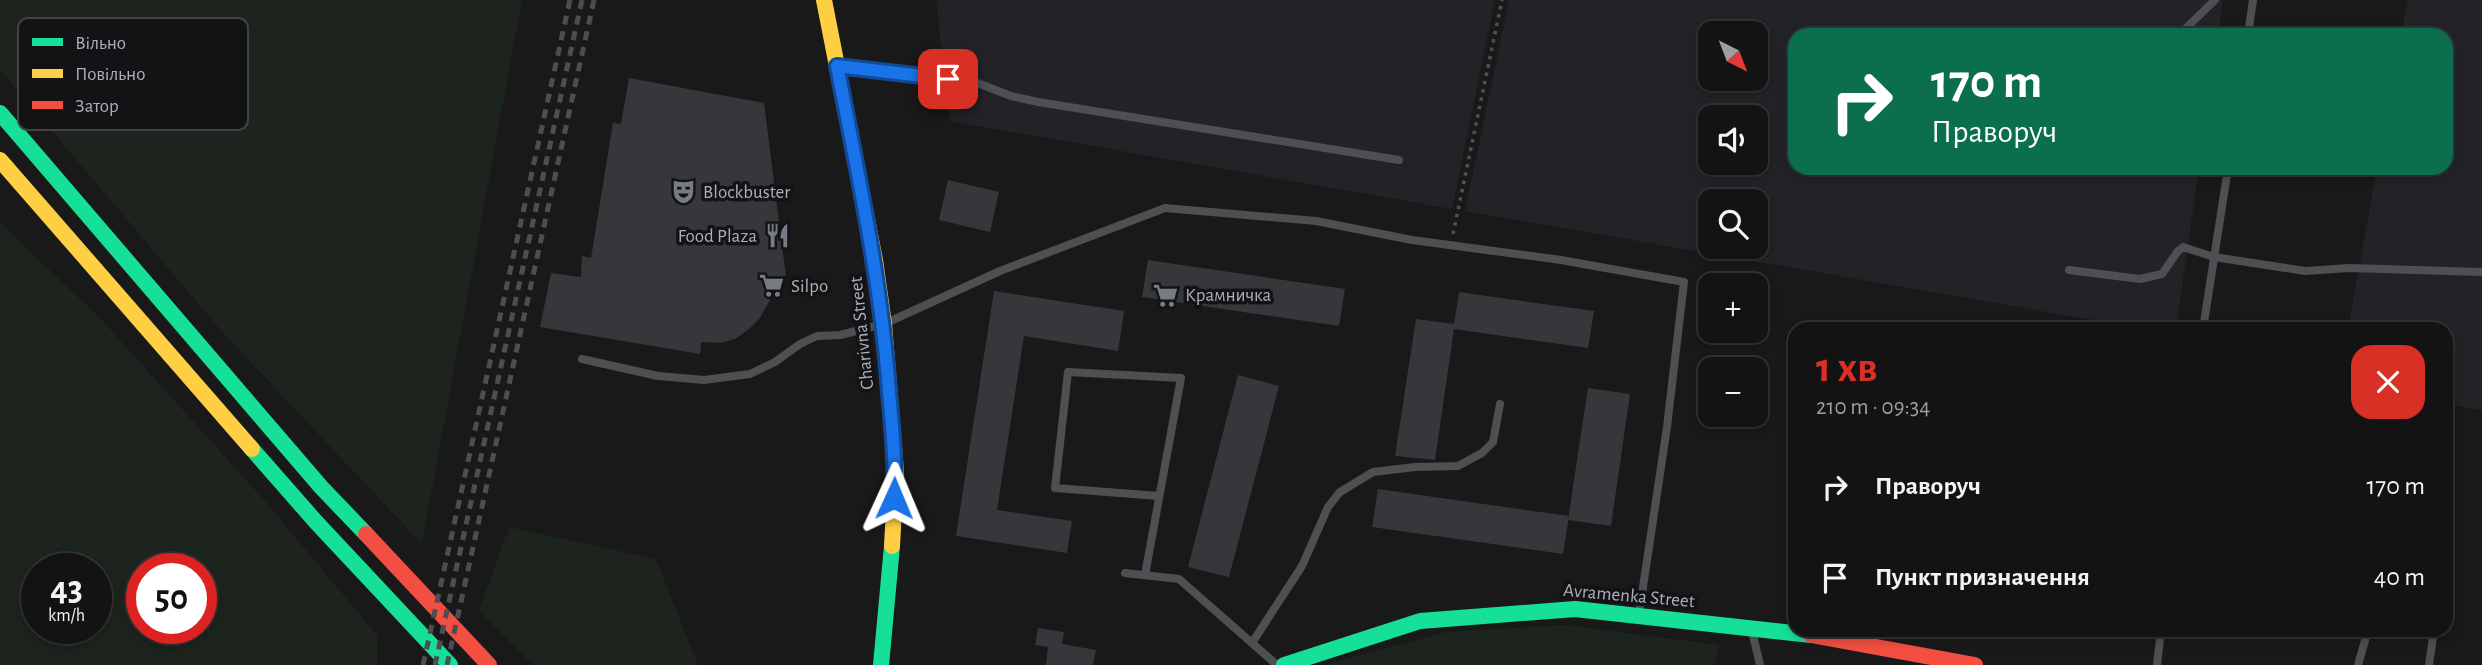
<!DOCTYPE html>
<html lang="uk">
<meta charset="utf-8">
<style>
:root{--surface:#131314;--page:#202022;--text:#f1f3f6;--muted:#9d9ea0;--line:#323234;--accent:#d93025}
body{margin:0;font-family:"Alegreya Sans",sans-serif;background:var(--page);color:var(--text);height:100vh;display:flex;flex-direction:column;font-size:26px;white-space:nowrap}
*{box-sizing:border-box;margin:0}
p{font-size:23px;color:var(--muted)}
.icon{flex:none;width:38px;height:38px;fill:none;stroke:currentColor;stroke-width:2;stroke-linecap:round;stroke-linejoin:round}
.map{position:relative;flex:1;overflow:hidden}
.side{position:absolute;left:1788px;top:322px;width:665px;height:315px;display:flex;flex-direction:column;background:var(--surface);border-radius:21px;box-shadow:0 4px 10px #0003,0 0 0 2px var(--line)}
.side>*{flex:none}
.top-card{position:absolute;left:1788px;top:28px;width:665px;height:147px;border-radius:21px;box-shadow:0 4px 10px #0003,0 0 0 2px var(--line);background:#0b6e4f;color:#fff;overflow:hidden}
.needle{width:46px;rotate:138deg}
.controls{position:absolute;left:1698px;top:21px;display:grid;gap:14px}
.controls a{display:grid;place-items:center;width:70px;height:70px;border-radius:14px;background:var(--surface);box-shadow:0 4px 10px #0003,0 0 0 2px var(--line);font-size:35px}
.speed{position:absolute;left:21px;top:553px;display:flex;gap:14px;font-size:35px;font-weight:700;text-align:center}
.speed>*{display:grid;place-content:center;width:91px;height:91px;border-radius:50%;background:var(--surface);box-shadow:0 4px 10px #0003,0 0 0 2px var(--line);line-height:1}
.speed small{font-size:18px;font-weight:400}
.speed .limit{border:10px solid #d22;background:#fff;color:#111}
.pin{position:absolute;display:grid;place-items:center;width:60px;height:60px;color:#fff;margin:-30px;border-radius:14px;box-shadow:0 4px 10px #0006}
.me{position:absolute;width:77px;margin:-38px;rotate:1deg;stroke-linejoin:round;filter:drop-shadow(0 0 5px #0008)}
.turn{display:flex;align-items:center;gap:24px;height:147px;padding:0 28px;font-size:32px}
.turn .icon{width:91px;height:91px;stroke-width:2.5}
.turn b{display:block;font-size:49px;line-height:60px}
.round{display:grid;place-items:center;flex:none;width:74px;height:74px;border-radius:21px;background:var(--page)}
.overview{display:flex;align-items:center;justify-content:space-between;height:119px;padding:0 28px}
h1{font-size:42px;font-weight:600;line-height:52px;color:var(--accent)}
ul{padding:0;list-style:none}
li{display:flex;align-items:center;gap:21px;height:91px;padding:0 28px}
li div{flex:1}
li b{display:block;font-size:26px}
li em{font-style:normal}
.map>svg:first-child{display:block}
.built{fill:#232327;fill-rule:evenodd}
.green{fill:#1c241d;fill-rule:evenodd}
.building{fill:#36373a}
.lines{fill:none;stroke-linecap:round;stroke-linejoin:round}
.path{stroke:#4f5054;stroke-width:3.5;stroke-dasharray:3.5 5;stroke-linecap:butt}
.lane{stroke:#4d4f53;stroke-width:8}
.fast{stroke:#16e098;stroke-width:16}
.slow{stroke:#ffcf43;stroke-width:16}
.jam{stroke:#f24e42;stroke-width:16}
.rail{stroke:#4d4e52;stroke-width:5;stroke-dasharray:9 7;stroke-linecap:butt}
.route-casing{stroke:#114b97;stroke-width:18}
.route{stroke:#1a73e8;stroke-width:12}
.labels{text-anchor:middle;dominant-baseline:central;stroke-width:7;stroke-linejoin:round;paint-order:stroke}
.poi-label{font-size:19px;fill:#a9b0bb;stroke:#131316;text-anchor:start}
.street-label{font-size:19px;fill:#a9b0bb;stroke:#131316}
.key{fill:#131316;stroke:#404248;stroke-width:2}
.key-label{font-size:19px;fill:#a9b0bb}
</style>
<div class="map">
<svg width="2482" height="665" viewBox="0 0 2482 665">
<rect width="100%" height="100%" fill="#19191a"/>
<g class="built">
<polygon points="936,0 1495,0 1452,209 950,121"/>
<path d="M1509,0H2223L2218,35H1796V168H2199L2176,329H2145L1465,211ZM1710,33H1755V79H1710ZM1710,117H1755V163H1710ZM1710,201H1755V247H1710Z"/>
<polygon points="2408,0 2482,0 2482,410 2447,404 2446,329 2348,329 2377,168 2446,168 2446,35 2401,35"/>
</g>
<g class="green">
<polygon points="0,0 522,0 422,544 224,334 0,70"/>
<path d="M0,223L101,319L265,501L377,635V665H0ZM37,569H96V628H37ZM142,569H201V628H142Z"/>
<polygon points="509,527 656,559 698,665 533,665 479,611"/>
<polygon points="1565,625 1719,645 1715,665 1324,665 1446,632"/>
</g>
<g class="building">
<polygon points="629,78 764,103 786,277 774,277 770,300 760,318 749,329 735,339 720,343 701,342 700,354 540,327 551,273 581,277 582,256 591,258 613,123 621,124"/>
<polygon points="948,180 999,192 990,232 939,220"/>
<polygon points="1148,260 1345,289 1339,326 1142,297"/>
<polygon points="994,291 1124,311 1118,351 1024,336 997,510 1072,521 1067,553 956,536"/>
<polygon points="1459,292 1594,311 1588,348 1454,329 1435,460 1395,456 1416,319 1454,324"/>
<polygon points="1238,375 1279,386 1229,577 1188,567"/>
<polygon points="1588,388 1630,394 1611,526 1568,520"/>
<polygon points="1378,489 1569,516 1563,554 1372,527"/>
<polygon points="1038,628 1064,632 1062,644 1096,650 1093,665 1046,665 1048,647 1035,645"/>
</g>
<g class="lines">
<polyline class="path" points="1453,234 1502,0"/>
<g class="lane">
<polyline points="2179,35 2215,0"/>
<polyline points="2248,35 2253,0"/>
<polyline points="840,66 975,82 1011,96 1038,102 1399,160"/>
<polyline points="2069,270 2140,279 2162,274 2178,251 2183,247 2214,257 2305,271 2349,268 2482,272"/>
<polyline points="1872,327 1883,329"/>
<polyline points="2203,329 2228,168"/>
<polyline points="582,359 658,376 704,380 750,374 775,362 800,344 817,336 840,335 884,324 1000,271 1165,208 1316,221 1412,240 1561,260 1684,282 1667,427 1639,614"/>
<polyline points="1125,573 1179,579 1277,665"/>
<polyline points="1145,575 1181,378 1068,372 1055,488 1159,496"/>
<polyline points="1752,631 1760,665"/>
<polyline points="1252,643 1302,566 1328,507 1340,492 1373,472 1415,467 1458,466 1482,453 1493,442 1500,404"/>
<polyline points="2157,665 2161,630"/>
<polyline points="2358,665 2368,630"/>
<polyline points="2429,665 2434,630"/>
</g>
<g class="fast">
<polyline points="0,113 321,487 366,534"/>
<polyline points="252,449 316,522 450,665"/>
<polyline points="881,665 892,546"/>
<polyline points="1284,665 1420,621 1575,609 1811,635"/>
</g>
<g class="slow">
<polyline points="824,0 875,260 884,324 896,472 892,546"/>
<polyline points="0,160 252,449"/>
</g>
<g class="jam">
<polyline points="366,534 489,665"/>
<polyline points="1811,635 1975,665"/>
</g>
<g class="rail">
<polyline points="423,665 570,0"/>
<polyline points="435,665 582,0"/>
<polyline points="447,665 594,0"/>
</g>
</g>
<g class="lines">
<defs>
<path id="route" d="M894,498C896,462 892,427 889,392C881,281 858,174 837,66L948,79"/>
</defs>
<use href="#route" class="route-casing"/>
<use href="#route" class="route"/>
</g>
<defs>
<symbol id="theatre-bare" viewBox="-9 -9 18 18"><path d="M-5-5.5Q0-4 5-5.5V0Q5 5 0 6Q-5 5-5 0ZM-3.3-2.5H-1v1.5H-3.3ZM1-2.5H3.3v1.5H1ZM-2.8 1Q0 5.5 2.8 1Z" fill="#777b83" stroke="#131316" stroke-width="2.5" paint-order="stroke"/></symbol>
<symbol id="restaurant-bare" viewBox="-9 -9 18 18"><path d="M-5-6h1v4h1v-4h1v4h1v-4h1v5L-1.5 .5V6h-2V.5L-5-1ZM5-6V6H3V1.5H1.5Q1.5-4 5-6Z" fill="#777b83" stroke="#131316" stroke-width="2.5" paint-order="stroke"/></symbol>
<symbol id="supermarket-bare" viewBox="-9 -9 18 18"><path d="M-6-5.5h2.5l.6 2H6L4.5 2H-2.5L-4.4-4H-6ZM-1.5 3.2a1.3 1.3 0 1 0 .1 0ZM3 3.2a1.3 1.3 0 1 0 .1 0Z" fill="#777b83" stroke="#131316" stroke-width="2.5" paint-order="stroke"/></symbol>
</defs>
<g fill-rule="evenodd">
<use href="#theatre-bare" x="666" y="174" width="35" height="35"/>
<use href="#restaurant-bare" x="760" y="218" width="35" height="35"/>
<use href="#supermarket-bare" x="754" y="268" width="35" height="35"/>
<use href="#supermarket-bare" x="1148" y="278" width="35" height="35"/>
</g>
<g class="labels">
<g class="poi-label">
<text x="703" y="192">Blockbuster</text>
<text x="757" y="236" text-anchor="end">Food Plaza</text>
<text x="791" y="286">Silpo</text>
<text x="1185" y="295">Крамничка</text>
</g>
<g class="street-label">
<text transform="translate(862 333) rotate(-96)">Charivna Street</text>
<text transform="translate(1629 596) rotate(5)">Avramenka Street</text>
</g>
</g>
<rect x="18" y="18" width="230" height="112" rx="10" class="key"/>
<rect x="32" y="38" width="31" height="8" fill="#16e098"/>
<rect x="32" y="69" width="31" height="9" fill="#ffcf43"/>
<rect x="32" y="101" width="31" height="8" fill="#f24e42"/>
<g class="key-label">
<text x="75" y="49">Вільно</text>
<text x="75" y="80">Повільно</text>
<text x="75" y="112">Затор</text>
</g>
</svg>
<div class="controls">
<a><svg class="needle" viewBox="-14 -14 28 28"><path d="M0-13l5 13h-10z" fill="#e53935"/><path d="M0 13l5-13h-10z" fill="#9d9ea0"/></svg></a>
<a><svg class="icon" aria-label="sound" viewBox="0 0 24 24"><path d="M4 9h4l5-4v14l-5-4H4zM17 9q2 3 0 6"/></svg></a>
<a><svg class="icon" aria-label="search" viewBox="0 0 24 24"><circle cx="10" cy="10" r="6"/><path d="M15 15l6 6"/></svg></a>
<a>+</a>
<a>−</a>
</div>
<div class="speed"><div>43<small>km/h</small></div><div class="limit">50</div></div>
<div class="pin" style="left:948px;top:79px;background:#d93025"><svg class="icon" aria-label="arrive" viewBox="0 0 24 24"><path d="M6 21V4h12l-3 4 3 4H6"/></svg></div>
<svg class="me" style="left:894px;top:498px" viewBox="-20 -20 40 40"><path d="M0-17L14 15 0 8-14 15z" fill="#1a73e8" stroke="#fff" stroke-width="4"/></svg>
<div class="top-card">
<div class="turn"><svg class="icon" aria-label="right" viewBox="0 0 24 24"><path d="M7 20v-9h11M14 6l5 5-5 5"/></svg><div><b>170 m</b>Праворуч</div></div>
</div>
<section class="side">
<div class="overview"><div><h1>1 хв</h1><p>210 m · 09:34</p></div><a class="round" style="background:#d93025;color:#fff"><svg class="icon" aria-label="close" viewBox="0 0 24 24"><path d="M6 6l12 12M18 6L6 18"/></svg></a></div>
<ul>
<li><svg class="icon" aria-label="right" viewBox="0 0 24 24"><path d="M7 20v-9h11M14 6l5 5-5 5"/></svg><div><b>Праворуч</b></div><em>170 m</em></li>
<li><svg class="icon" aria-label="arrive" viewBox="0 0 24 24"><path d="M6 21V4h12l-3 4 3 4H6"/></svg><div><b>Пункт призначення</b></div><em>40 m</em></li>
</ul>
</section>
</div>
